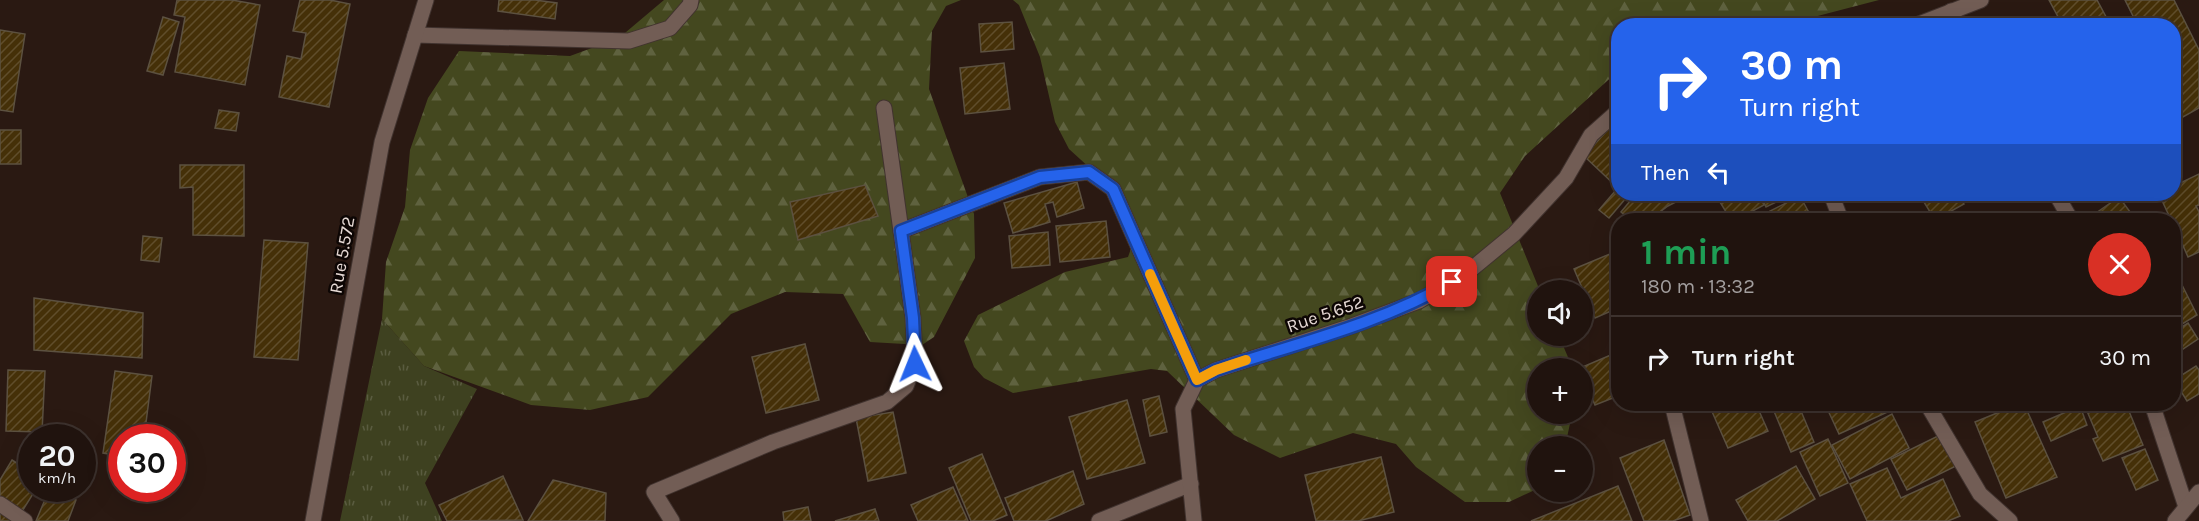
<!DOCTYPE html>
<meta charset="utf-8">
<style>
:root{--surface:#20130e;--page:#281c17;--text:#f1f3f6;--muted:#a29e9e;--line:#3d322e}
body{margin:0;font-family:Karla,sans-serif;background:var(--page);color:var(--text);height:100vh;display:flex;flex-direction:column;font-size:22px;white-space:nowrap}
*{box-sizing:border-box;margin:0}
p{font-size:20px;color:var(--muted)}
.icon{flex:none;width:33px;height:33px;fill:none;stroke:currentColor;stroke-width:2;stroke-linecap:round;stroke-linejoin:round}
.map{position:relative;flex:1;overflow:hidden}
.details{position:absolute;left:1611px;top:213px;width:570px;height:198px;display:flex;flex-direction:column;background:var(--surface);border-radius:24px;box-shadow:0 6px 24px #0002,0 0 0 2px var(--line)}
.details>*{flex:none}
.banner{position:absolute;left:1611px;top:18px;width:570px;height:183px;border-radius:24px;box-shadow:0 6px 24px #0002,0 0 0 2px var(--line);background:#2563eb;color:#fff;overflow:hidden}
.tools{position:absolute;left:1527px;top:280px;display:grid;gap:12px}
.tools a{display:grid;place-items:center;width:66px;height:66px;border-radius:50%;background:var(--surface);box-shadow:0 6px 24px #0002,0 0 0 2px var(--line);font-size:30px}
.speed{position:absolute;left:18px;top:424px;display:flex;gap:12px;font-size:30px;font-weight:700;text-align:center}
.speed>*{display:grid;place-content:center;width:78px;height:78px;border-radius:50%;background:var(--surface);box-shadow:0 6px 24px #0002,0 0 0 2px var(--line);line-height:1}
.speed small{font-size:15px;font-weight:400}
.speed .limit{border:9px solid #d22;background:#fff;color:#111}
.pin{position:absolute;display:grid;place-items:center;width:51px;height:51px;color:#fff;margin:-26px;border-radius:12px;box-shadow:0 3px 9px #0006}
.me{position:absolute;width:66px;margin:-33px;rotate:358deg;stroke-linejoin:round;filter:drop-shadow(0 0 4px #0008)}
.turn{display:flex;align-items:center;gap:21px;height:126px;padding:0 30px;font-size:27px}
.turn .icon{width:78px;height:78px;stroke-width:2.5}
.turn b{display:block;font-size:42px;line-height:51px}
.then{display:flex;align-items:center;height:57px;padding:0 30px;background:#0003;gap:12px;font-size:22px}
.round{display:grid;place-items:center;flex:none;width:63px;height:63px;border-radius:32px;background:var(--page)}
.summary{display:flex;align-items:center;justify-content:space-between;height:102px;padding:0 30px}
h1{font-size:36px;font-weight:700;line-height:45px;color:#1e9e55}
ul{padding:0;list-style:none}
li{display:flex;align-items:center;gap:18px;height:84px;padding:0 30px;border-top:2px solid var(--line)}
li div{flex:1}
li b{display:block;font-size:22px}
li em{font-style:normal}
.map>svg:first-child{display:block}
.grass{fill:url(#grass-tufts)}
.forest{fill:url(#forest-firs)}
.building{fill:url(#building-hatch);stroke:#5c5140;stroke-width:1.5}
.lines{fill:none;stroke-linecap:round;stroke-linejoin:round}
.minor-casing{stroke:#41332f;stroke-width:17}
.minor{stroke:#725d55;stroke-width:15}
.route-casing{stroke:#184099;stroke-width:15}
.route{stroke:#2563eb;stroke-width:10}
.slow{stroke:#f59e0b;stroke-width:10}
.labels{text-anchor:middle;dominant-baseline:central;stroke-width:5;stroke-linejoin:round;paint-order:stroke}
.street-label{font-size:18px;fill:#e6d9d4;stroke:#0d0604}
</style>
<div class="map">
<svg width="2199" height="521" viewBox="0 0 2199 521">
<defs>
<pattern id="grass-tufts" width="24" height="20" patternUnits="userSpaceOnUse" patternTransform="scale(1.5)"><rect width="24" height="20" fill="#3e4120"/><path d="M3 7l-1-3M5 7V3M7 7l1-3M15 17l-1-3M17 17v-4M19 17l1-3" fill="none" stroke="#5a5c40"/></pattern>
<pattern id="forest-firs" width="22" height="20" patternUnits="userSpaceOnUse" patternTransform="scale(1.5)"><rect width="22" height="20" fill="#44481f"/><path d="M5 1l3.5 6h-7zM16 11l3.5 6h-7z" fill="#5f623f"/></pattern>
<pattern id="building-hatch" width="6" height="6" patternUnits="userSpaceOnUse" patternTransform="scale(1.5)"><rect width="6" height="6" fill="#453008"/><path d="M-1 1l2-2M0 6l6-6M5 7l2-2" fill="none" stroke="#604d2b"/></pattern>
</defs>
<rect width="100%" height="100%" fill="#2a1912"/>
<polygon class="grass" points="382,319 424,366 477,389 425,483 442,521 340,521"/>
<g class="forest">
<polygon points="664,0 961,0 946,6 932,31 929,89 974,214 975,258 934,337 922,345 870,342 843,294 785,292 731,314 648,397 590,410 531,405 424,366 382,319 386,262 405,207 410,150 428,98 459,51 570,56 619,38"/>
<polygon points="1013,0 1879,0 1783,25 1618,26 1618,71 1525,156 1500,193 1540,291 1538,291 1538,336 1559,336 1573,369 1538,369 1538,414 1572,414 1565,447 1538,447 1537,489 1509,502 1465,502 1416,467 1396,444 1353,433 1280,458 1234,435 1167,371 1151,369 1013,393 984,378 974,367 964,341 978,315 1065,272 1128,257 1133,243 1113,189 1069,149 1055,122 1040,57 1019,5"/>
</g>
<g class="building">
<polygon points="177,0 232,0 260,5 245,85 175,72 185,17 174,15"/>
<polygon points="300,0 330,0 350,4 329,107 279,97 287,56 301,59 306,33 293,31"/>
<polygon points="499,0 535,0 557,3 555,19 498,11"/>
<polygon points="2049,0 2097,0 2111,26 2063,26"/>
<polygon points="2125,0 2174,0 2199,50 2199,108 2183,117 2174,98 2174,26 2138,26"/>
<polygon points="163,17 179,22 163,75 147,71"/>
<polygon points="1012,22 1014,49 981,52 979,24"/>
<polygon points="0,30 25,34 13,112 0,110"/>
<polygon points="1004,63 1010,109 965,114 960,68"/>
<polygon points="219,110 239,113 236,131 215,128"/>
<polygon points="1613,124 1618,129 1618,188 1584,156"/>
<rect x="0" y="130" width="21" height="34"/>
<polygon points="180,165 244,165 244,236 193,235 193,187 180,188"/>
<polygon points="2199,174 2199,205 2196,206 2199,212 2199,252 2188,257 2174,225 2174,220 2171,220 2159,194 2174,194 2174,186"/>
<polygon points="1077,182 1084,208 1057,217 1053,202 1045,204 1050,222 1013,233 1004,203"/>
<polygon points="865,185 878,216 798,240 790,202"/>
<polygon points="1616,190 1626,198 1609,218 1599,210"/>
<polygon points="1636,194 1691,194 1668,206 1649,220 1630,220 1621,212"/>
<polygon points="1715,194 1758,194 1764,205 1736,220 1731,220"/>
<polygon points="1760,194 1793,194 1766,207"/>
<polygon points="1919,194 1957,194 1964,204 1935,220"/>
<polygon points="1800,196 1813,220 1775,220 1770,211"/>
<polygon points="2119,197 2136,220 2086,220"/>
<polygon points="1106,221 1110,257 1060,262 1056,226"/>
<polygon points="1048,232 1050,265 1012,268 1009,236"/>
<polygon points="143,236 162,238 159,262 141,260"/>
<polygon points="264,240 308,243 298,360 254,357"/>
<polygon points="1617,251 1618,308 1595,318 1574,269"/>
<polygon points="2174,269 2197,315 2174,329"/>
<polygon points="34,298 143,313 142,358 34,350"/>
<polygon points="2188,323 2198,339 2174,355 2174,332"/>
<polygon points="805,344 819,400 766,413 752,357"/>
<polygon points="1618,352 1618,396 1595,405 1582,374 1582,369 1580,368"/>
<polygon points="2196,366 2199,370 2199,394 2187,401 2174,380"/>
<polygon points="8,370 45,371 42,432 6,431"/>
<polygon points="115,371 152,376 144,438 122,438 122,456 103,453"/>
<polygon points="1159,396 1167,432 1150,436 1143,400"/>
<polygon points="1127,400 1145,463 1087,479 1069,417"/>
<polygon points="1718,404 1756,404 1768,431 1728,448 1710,407"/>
<polygon points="1771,404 1798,404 1814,442 1791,452"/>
<polygon points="1825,404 1900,404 1901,406 1839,434"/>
<polygon points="2019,404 2024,404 2057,477 2006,498 1975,422"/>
<polygon points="2084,404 2126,404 2143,445 2103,461 2093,439 2098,437"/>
<polygon points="2080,406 2087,425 2051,441 2043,422"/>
<polygon points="893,412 906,473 868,481 856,418"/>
<polygon points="1892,414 1909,448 1850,479 1832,445"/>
<polygon points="53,426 67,427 66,438 53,438"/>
<polygon points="1940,435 1956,466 1907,490 1891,459"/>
<polygon points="1828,439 1848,483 1820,496 1800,452"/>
<polygon points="1664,440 1690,515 1673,521 1644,521 1620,458"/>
<polygon points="2145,449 2158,480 2136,490 2122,458"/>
<polygon points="982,454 1007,515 993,521 971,521 949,468"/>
<polygon points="1381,457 1394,512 1358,521 1316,521 1305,475"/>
<polygon points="12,460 32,473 32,489 36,489 16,521 0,521 0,480"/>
<polygon points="1796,466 1815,499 1777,521 1748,521 1736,500"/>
<polygon points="1887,468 1901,498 1943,479 1960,516 1948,521 1867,521 1850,484"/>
<polygon points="1073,471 1084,504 1046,521 1014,521 1005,498"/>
<polygon points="503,476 523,520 447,521 439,505"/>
<polygon points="553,480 606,493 605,521 528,521"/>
<polygon points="1618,486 1632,521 1531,521"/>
<polygon points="953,487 968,521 918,521 911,505"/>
<polygon points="49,490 76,500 68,521 36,521"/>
<polygon points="808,507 811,521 784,521 783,512"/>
<polygon points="875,509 879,521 835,521"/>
</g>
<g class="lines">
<defs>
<g id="minor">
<polyline points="1951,11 1958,26"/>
<polyline points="1914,26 1981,0"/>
<polyline points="415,35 629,41 670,28 690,5 691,0"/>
<polyline points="1831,194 1841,220"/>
<polyline points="2056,194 2071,220"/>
<polyline points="901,231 1040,177 1089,172 1113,189 1197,380"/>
<polyline points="1672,404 1701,521"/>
<polyline points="1927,404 1980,494 2010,521"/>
<polyline points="2152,404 2186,507"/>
<polyline points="0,504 25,521"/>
<polyline points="313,521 382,142 426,0"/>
<polyline points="672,521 654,492 773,442 887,402 906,386 915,364 913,318 884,108"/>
<polyline points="1099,521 1191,484"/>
<polyline points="1194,521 1183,409 1197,380 1216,370 1349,327 1419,301 1468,272 1514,234 1566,178 1591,135 1618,111"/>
<polyline points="2175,521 2199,492"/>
</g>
</defs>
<use href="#minor" class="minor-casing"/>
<use href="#minor" class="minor"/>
</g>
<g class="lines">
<defs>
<path id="route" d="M915,364L913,318L901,231L1040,177L1089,172L1113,189L1197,380L1216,370C1295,344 1380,324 1452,282"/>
</defs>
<use href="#route" class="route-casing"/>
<use href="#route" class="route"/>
<polyline class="slow" points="1150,274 1197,380 1216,370 1246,360"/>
</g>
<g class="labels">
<g class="street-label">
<text transform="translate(342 255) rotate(-80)">Rue 5.572</text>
<text transform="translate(1325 314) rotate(-19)">Rue 5.652</text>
</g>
</g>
</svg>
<div class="tools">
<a><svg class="icon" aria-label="sound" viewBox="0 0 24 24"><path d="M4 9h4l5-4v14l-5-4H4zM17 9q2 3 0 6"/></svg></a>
<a>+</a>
<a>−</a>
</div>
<div class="speed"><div>20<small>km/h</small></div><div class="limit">30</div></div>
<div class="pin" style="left:1452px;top:282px;background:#d93025"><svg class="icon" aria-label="arrive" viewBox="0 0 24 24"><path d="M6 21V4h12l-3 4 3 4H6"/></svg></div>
<svg class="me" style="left:915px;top:364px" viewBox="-20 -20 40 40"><path d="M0-17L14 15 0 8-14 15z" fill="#2563eb" stroke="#fff" stroke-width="4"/></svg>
<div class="banner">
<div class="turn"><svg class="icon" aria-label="right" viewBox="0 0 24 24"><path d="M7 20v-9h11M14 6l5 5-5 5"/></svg><div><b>30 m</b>Turn right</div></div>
<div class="then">Then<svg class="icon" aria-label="left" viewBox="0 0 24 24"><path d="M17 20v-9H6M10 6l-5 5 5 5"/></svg></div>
</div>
<section class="details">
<div class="summary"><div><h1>1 min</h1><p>180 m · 13:32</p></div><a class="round" style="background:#d93025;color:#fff"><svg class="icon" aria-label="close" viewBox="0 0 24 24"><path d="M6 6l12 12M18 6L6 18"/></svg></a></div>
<ul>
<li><svg class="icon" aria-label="right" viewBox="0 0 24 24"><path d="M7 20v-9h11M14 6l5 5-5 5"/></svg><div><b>Turn right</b></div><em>30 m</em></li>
</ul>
</section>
</div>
